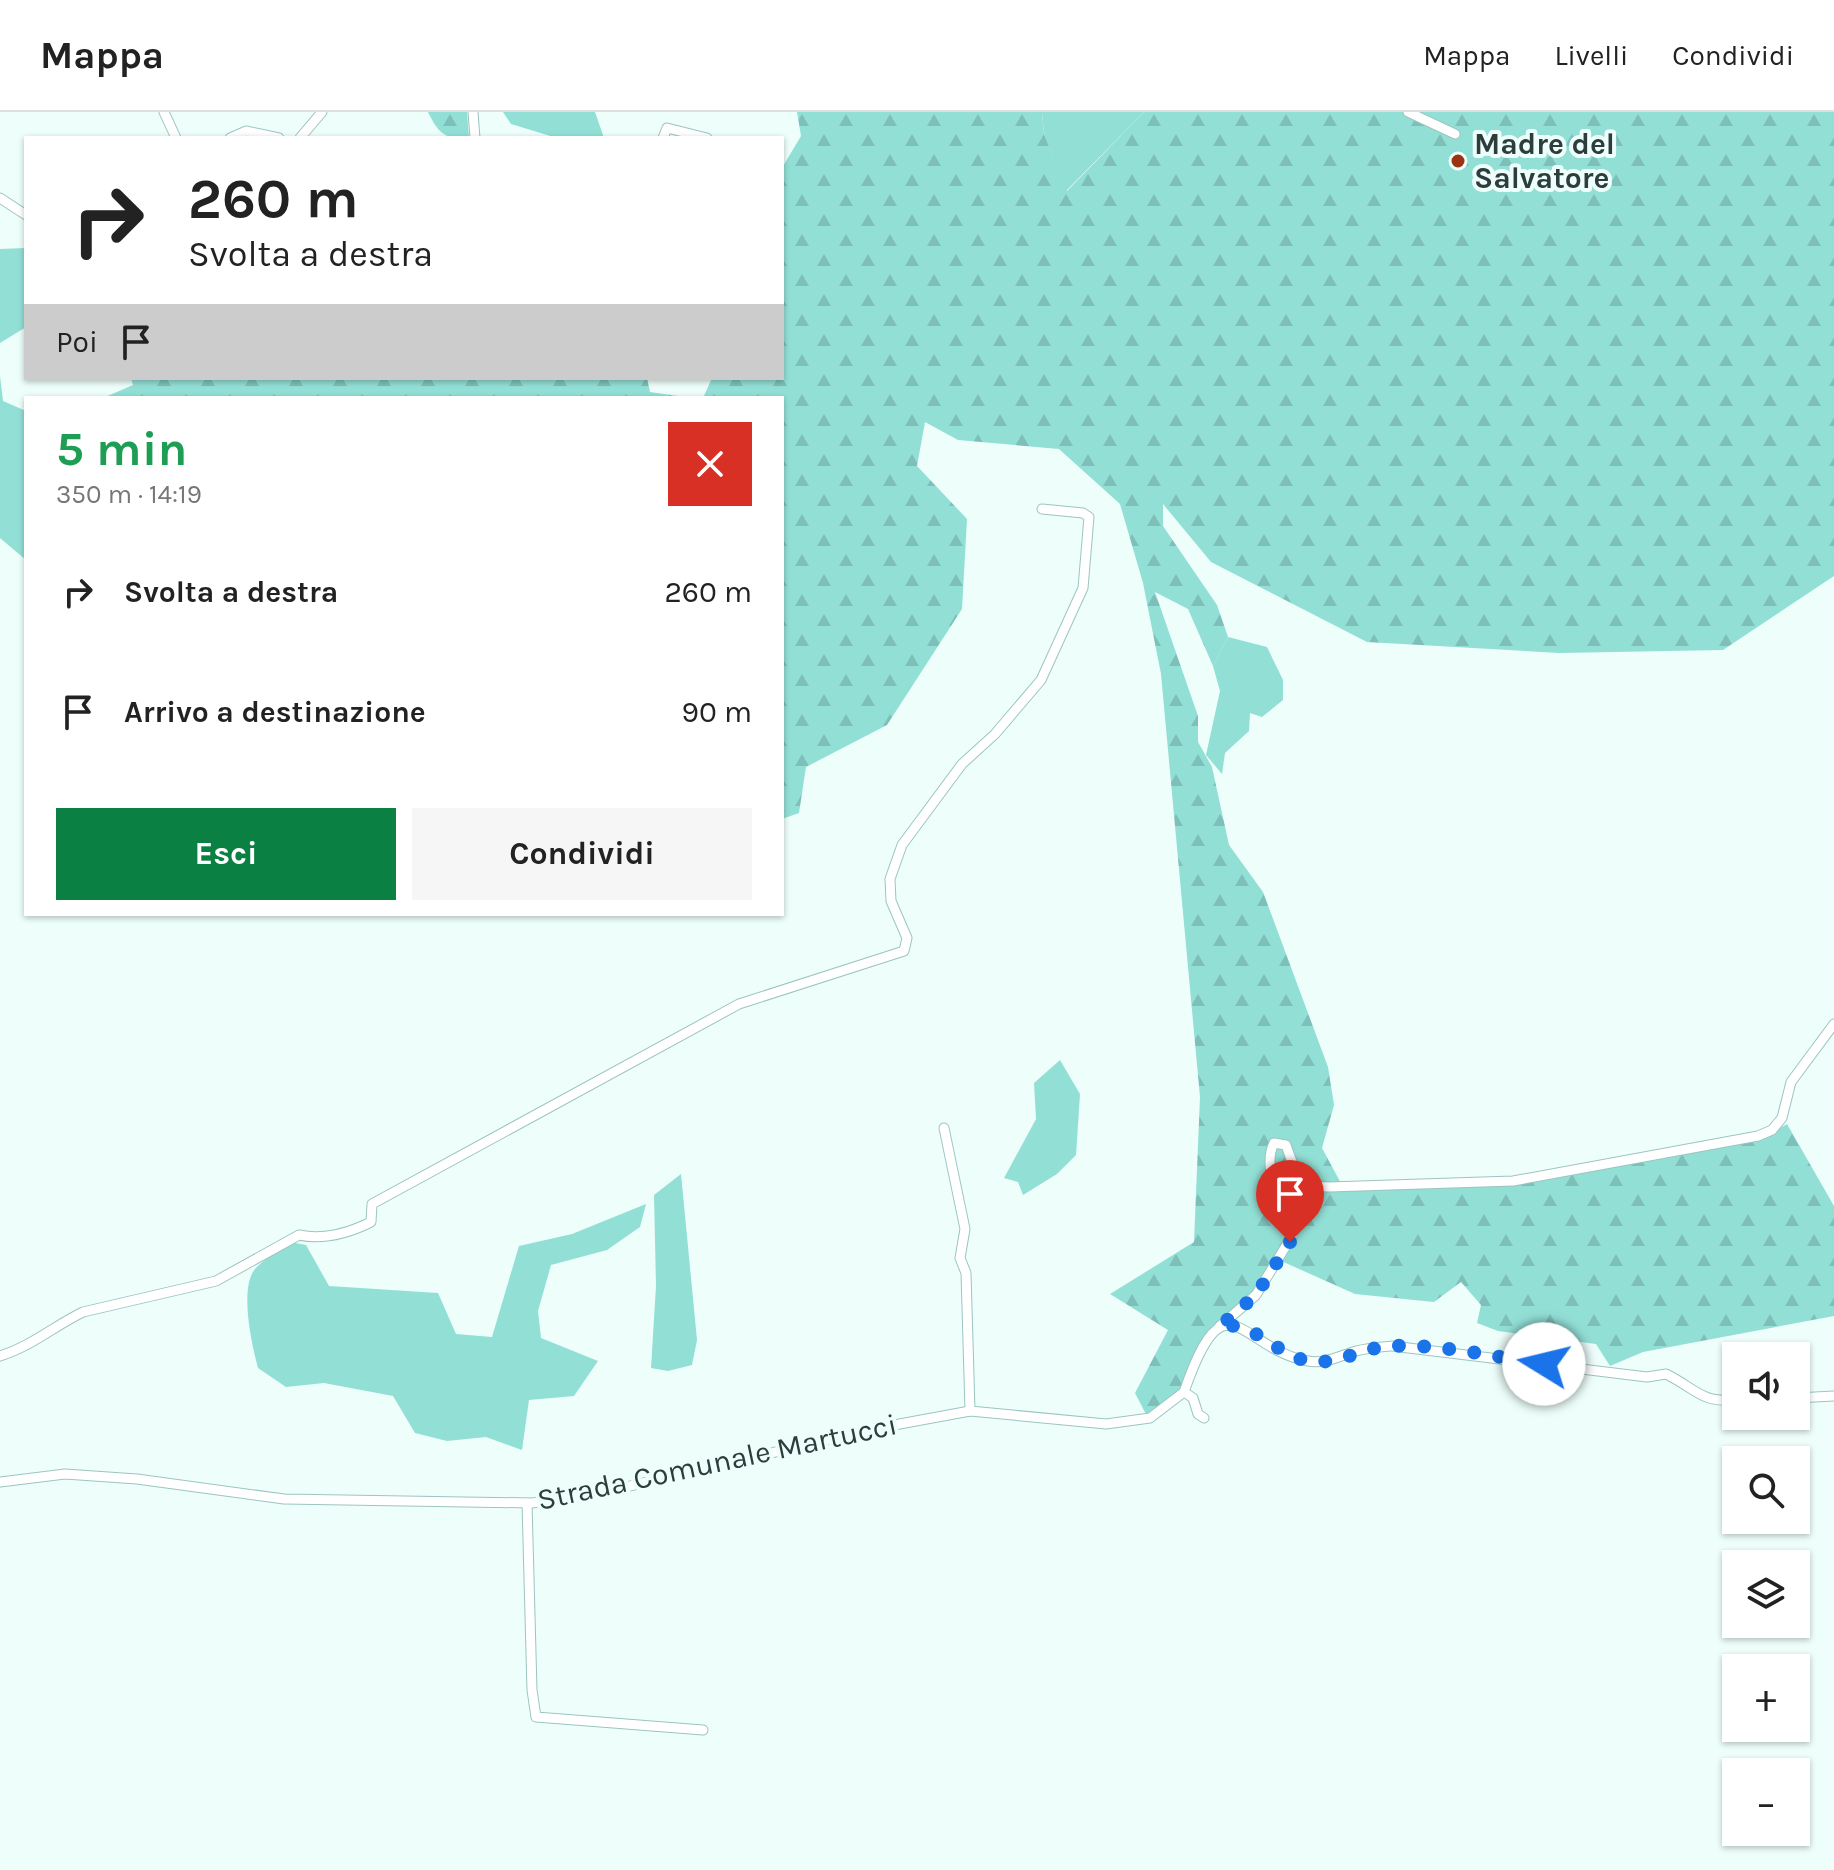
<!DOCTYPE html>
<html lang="it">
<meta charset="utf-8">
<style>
:root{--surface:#fff;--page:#f6f6f6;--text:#222;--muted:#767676;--line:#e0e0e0;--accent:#0b8043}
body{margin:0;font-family:Karla,sans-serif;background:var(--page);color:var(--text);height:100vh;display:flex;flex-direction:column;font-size:30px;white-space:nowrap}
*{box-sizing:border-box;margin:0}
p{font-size:26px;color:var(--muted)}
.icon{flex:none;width:44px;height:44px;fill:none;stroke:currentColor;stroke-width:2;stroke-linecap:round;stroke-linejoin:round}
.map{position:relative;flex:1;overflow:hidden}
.drawer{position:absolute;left:24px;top:284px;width:760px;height:520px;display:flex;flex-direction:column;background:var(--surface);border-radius:0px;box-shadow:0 2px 6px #0004}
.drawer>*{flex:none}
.top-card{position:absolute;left:24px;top:24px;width:760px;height:244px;border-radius:0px;box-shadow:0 2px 6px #0004;background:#fff;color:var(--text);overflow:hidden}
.tools{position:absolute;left:1722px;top:1230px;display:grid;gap:16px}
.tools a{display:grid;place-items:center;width:88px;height:88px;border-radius:0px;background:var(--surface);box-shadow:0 2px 6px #0004;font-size:40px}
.pin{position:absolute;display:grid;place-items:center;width:68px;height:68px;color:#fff;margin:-82px -34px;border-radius:50% 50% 50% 0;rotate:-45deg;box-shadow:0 0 8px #0007}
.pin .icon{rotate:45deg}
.me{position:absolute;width:88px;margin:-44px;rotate:279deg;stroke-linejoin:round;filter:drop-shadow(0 0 6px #0008)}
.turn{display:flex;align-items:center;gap:28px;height:168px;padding:0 32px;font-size:36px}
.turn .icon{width:104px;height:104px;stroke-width:2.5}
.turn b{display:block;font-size:56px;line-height:68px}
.then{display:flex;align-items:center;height:76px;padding:0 32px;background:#0003;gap:16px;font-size:30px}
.round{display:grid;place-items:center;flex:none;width:84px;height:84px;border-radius:0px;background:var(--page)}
.summary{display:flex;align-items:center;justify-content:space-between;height:136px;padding:0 32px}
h1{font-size:48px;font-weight:700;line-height:60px;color:#1e9e55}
.primary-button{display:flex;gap:16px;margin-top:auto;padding:16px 32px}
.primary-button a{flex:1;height:92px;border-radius:0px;background:var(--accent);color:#fff;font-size:32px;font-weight:700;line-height:92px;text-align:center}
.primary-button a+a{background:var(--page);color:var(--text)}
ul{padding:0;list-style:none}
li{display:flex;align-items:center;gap:24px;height:120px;padding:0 32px}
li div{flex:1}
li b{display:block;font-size:30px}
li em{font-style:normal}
header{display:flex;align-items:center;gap:48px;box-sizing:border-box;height:112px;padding:0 40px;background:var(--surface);border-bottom:2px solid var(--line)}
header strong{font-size:38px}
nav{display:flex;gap:44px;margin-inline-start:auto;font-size:28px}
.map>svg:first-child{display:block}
.green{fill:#92dfd6}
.forest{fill:url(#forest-firs)}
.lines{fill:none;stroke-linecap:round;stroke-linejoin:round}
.minor-casing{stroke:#9cc5c0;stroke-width:11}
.minor{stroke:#fff;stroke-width:9}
.route{stroke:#1a73e8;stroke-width:14;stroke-dasharray:0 25.2}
.poi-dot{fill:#9b3413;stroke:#edfefb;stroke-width:3}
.labels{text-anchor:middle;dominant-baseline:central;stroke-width:8;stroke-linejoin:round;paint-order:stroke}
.poi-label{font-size:30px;font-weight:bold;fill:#2c3d3b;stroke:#edfefb;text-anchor:start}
.street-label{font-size:30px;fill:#2c3d3b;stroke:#edfefb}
</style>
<header>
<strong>Mappa</strong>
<nav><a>Mappa</a><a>Livelli</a><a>Condividi</a></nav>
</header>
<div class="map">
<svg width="1834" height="1758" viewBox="0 0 1834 1758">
<defs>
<pattern id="forest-firs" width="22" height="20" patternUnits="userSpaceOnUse" patternTransform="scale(2)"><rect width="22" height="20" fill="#92dfd6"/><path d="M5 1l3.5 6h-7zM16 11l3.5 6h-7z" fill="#7ec0b9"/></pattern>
</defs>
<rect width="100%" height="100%" fill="#edfefb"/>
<g class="green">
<polygon points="503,0 595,0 604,26 557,26 511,12"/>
<polygon points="1042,0 1144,0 1066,79 1044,22"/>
<polygon points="26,136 26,215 0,231 0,137"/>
<polygon points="0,264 3,289 26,299 26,448 0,426"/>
<polygon points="1228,525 1267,535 1283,568 1283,588 1262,605 1250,601 1249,619 1225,641 1222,662 1206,643 1220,579 1213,554"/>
<polygon points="1060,948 1080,982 1076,1043 1057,1062 1023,1083 1018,1070 1004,1066 1036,1007 1034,971"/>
<polygon points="681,1062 697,1228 692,1253 668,1259 651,1256 656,1174 654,1083"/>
<path d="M646,1092L640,1115L607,1138L551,1153L538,1199L541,1226L598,1249L574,1284L529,1288L522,1338L486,1325L447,1329L415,1321L393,1284L324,1271L286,1275L258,1256C252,1233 239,1177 255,1157C264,1147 279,1139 290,1130L306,1133L329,1174L438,1181L456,1222L492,1225L519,1134L572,1122Z"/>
</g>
<g class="forest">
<path d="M428,0H467L469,26C444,27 439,22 428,0Z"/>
<polygon points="797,0 1042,0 1044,22 1067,79 1144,0 1834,0 1834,464 1723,538 1559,541 1367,530 1211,450 1163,392 1163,414 1217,493 1228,525 1213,554 1188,497 1155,480 1198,604 1198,630 1212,655 1229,733 1263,780 1328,955 1334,993 1322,1036 1343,1075 1513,1073 1763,1026 1787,1012 1834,1094 1834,1204 1643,1240 1610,1254 1596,1232 1498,1219 1477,1211 1481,1193 1461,1170 1434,1190 1355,1182 1279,1148 1256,1183 1224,1211 1198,1247 1183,1282 1150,1310 1135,1281 1168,1218 1110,1182 1194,1130 1200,985 1161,562 1143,471 1120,392 1059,337 958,328 925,310 917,354 967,407 962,497 887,613 806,655 799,701 782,707 782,286 703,286 712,266 782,266 782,56 801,24"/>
<polygon points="131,266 647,266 650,280 692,286 103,286 133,273"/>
</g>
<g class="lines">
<defs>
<g id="minor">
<polyline points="164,0 176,26"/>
<polyline points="473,0 475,26"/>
<polyline points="1408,0 1455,22"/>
<polyline points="230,26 246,19 279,26"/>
<polyline points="300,26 322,0"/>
<polyline points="663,26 667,16 707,26"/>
<polyline points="0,86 26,103"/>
<polyline points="944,1016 965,1117 960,1146 966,1161 970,1299"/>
<path d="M1219,1215L1256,1183L1292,1124C1286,1096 1260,1059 1274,1031L1286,1033C1294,1058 1300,1075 1329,1075L1513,1069L1758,1024L1772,1018L1782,1006L1791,970L1834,912"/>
<path d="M0,1244C32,1234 54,1214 83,1200L216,1169L299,1123C323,1128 349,1121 371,1110L372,1092L739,892L904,839L907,826L891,789L890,767L902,733L962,652L995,622L1041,568L1083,476L1089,405L1083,401L1042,397"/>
<polyline points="1796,1286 1834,1284"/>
<path d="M1204,1306L1198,1302L1193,1286L1184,1280C1226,1158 1241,1238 1308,1249C1326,1252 1339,1244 1356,1239C1367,1236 1380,1235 1392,1234L1647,1265L1666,1262C1695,1276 1700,1291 1736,1288"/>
<polyline points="0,1370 65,1362 137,1367 284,1387 532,1391 596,1382 878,1316 970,1299 1106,1312 1150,1306 1184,1280"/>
<polyline points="527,1391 532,1578 536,1605 703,1618"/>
</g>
</defs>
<use href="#minor" class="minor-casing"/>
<use href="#minor" class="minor"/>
</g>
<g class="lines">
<path class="route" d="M1290,1130L1256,1183L1219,1215C1251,1206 1277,1244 1308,1249C1336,1254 1363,1235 1392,1234C1442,1232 1495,1245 1544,1252"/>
</g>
<circle class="poi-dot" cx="1458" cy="49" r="8"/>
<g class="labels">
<g class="poi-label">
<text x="1474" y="32">Madre del<tspan x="1474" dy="34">Salvatore</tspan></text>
</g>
<g class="street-label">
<text transform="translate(717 1350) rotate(-12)">Strada Comunale Martucci</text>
</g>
</g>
</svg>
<div class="tools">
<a><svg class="icon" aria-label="sound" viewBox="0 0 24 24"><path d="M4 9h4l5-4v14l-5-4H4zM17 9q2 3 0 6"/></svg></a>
<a><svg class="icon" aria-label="search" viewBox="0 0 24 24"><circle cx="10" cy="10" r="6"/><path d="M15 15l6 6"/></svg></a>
<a><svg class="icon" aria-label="layers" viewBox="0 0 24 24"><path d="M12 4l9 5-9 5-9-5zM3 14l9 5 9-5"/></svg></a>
<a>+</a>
<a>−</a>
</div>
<div class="pin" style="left:1290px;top:1130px;background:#d93025"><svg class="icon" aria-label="arrive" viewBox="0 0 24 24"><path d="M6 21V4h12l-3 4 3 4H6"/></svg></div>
<svg class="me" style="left:1544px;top:1252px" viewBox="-20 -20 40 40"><circle r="19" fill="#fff"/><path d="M0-13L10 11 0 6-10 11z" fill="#1a73e8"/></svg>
<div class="top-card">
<div class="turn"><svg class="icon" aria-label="right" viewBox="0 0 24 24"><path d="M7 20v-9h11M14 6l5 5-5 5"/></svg><div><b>260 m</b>Svolta a destra</div></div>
<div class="then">Poi<svg class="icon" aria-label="arrive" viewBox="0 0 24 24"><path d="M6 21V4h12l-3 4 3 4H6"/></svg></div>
</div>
<section class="drawer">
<div class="summary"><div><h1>5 min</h1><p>350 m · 14:19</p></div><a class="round" style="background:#d93025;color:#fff"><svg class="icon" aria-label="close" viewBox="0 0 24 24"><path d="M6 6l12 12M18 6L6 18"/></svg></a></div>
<ul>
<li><svg class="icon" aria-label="right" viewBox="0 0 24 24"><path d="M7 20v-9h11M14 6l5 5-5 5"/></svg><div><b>Svolta a destra</b></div><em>260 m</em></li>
<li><svg class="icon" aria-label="arrive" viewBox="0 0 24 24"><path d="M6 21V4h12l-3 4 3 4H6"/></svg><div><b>Arrivo a destinazione</b></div><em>90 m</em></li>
</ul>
<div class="primary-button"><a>Esci</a><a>Condividi</a></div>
</section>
</div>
